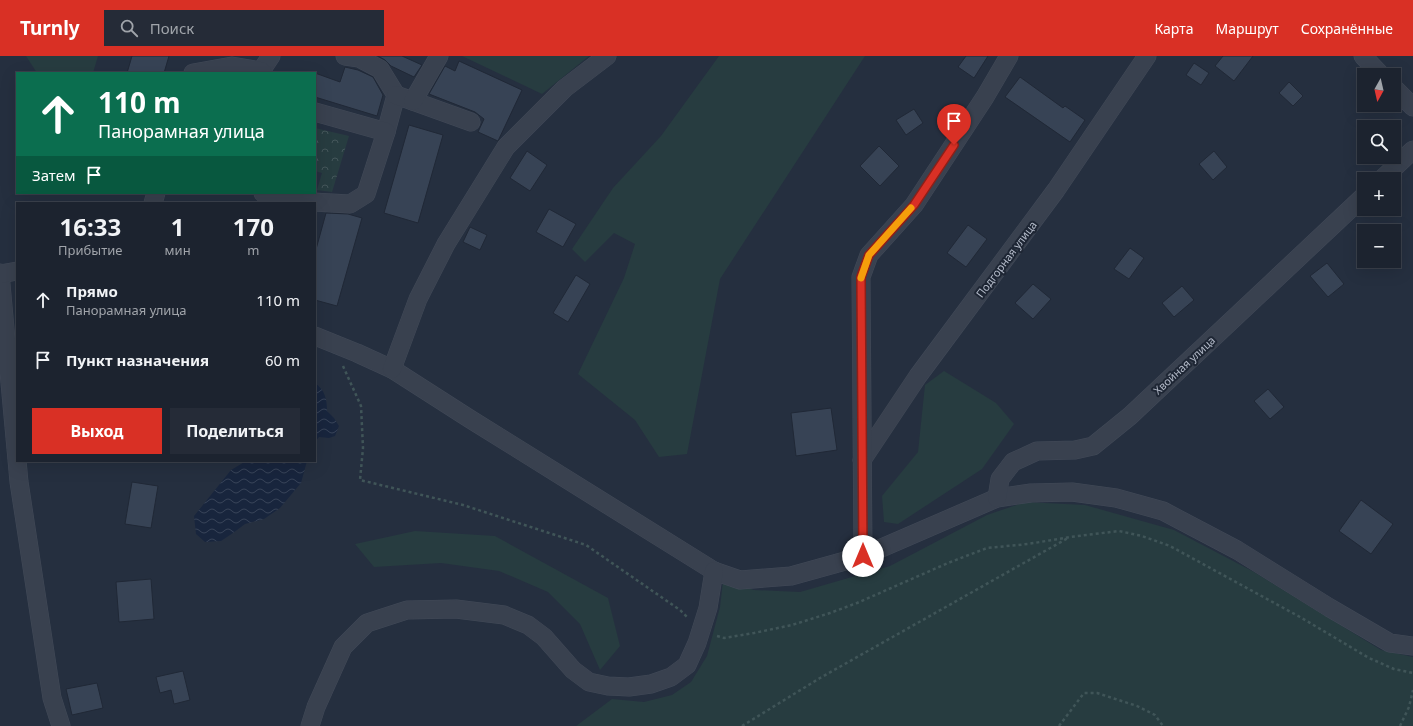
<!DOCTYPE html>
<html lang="ru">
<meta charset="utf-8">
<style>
:root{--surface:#1c232f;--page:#252b37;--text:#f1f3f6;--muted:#a0a4aa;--line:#3a404b;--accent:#d93025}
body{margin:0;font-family:"Noto Sans",sans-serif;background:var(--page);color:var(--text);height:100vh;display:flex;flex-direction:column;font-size:15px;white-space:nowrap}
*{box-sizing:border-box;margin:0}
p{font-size:13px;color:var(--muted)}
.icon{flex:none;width:22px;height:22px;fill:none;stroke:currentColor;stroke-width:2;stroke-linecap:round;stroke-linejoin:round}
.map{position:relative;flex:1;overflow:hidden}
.details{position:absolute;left:16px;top:146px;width:300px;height:260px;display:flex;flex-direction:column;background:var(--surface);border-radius:0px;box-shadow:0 4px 16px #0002,0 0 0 1px var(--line)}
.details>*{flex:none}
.hud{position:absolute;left:16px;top:16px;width:300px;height:122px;border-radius:0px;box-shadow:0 4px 16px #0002,0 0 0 1px var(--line);background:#0b6e4f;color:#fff;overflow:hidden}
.needle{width:26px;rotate:188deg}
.tools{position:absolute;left:1357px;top:12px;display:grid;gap:8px}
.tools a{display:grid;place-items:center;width:44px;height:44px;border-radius:0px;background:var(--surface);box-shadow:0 4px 16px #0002,0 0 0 1px var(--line);font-size:20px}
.pin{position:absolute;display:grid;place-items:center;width:34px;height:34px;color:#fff;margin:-41px -17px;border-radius:50% 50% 50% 0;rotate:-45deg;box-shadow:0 0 4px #0007}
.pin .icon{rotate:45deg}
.me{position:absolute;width:44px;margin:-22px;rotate:0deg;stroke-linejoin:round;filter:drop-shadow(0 0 3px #0008)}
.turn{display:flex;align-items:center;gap:14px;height:84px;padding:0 16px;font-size:18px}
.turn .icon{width:52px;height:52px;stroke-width:2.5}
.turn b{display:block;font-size:28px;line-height:34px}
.then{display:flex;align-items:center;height:38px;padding:0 16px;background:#0003;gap:8px;font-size:15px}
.eta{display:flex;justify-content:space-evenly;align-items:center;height:68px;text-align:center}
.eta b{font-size:24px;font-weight:700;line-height:28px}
.button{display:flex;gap:8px;margin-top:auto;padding:8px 16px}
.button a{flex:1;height:46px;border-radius:0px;background:var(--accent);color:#fff;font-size:16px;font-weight:700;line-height:46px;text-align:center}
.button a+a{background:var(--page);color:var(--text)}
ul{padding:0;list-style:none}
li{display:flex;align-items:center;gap:12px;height:60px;padding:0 16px}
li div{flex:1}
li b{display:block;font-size:15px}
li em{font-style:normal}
header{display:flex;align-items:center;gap:24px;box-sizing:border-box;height:56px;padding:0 20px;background:var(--accent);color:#fff}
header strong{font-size:19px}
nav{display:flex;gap:22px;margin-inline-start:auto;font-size:14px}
.search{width:280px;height:36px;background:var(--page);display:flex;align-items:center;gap:10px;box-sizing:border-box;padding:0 14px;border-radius:0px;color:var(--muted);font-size:15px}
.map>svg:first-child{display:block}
.green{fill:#273c40}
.park{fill:url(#park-crowns)}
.water{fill:url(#water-waves)}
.building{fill:#374355;stroke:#202836}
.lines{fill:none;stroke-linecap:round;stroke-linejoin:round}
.minor-casing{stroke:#424a58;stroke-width:19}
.path{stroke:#405558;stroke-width:2.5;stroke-dasharray:3 3;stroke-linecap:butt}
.minor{stroke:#39414f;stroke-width:18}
.route-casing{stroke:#8d1f18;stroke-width:10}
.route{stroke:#d93025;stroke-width:7}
.slow{stroke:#f59e0b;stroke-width:7}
.labels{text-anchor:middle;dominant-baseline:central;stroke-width:4;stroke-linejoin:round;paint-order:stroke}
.street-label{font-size:11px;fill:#b5bcca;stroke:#1e2634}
</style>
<header>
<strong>Turnly</strong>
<div class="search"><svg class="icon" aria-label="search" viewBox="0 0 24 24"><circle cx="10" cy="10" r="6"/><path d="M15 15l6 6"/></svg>Поиск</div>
<nav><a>Карта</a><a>Маршрут</a><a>Сохранённые</a></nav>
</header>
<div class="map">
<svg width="1413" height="670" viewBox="0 0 1413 670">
<defs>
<pattern id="park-crowns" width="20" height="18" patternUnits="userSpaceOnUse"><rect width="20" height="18" fill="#273c40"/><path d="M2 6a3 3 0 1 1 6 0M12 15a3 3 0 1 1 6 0" fill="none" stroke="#44565a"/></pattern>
<pattern id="water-waves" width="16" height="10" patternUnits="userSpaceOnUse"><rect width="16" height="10" fill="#18253d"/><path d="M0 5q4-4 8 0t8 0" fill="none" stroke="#374358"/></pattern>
</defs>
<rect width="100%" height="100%" fill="#252f3f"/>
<g class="green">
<polygon points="26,0 98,0 93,17 37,17"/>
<polygon points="462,0 589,0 542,38"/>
<polygon points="719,0 865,0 720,223 687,398 659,401 635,364 578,318 624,222 635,188 614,177 585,206 572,193 613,132 661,80"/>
<polygon points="944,315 996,347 1014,368 982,413 898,468 884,466 882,440 918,396 925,329"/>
<polygon points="1025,446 1085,449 1174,474 1254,516 1381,594 1413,601 1413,670 576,670 612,643 644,646 672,639 691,626 707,600 720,551 723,525 754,534 800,536 890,510 987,459"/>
<polygon points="415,475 495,480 608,542 620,590 600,614 580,568 548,536 499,515 441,507 374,511 355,488"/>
</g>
<polygon class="park" points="315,72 349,80 332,136 317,134 322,117 315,115"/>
<g class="water">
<path d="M315,327C325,334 327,343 327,355L334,362L339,370L335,380L329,382L319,381L315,386Z"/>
<polygon points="246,405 307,405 301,427 280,452 264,463 245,468 233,477 221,485 205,486 196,478 194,460 231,414"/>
</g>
<g class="building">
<polygon points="132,0 169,0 164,17 127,17"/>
<polygon points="378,0 402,0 422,9 414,21 391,10 385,4"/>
<polygon points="966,0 988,0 974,22 958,11"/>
<polygon points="1223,0 1253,0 1234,25 1215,10"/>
<polygon points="459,5 522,34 498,85 478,76 484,63 475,56 429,38 445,10 455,15"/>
<polygon points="1194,7 1209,17 1201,29 1186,19"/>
<polygon points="345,11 358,14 373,21 383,39 377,60 315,41 315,17 340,26"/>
<polygon points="1020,21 1063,52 1065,50 1085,64 1070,86 1005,41"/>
<polygon points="1289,26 1303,40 1293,50 1279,37"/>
<polygon points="914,53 923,67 906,79 896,64"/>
<polygon points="409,69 443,79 418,167 384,157"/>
<polygon points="879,90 899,110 880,130 860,110"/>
<polygon points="527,95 547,109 530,135 510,122"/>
<polygon points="1214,95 1227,111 1213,124 1199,108"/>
<polygon points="549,153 576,168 563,191 536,176"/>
<polygon points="326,157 348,158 362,162 337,250 315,244 315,197"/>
<polygon points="968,169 987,183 966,211 947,197"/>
<polygon points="470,171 487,179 480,194 463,186"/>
<polygon points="1130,192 1144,202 1129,223 1114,213"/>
<polygon points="1327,207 1344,228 1328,241 1310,220"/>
<polygon points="576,219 590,228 568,266 553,257"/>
<polygon points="1033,228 1051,243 1033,263 1015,247"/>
<polygon points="1182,230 1194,244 1174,261 1162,247"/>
<polygon points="1268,333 1284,351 1270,363 1254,345"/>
<polygon points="831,352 837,394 796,400 791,357"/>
<polygon points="132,426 158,430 151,472 125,468"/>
<polygon points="1361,444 1393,468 1371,498 1339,475"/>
<polygon points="151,523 154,563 119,566 116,526"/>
<polygon points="183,615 190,644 174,648 171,634 160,637 156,621"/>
<polygon points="97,627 103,652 72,659 66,633"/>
</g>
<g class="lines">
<defs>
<g id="minor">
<polyline points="345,0 359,2 380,13 396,39 386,76"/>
<polyline points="1363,0 1381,19"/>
<polyline points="261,15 271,0"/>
<polyline points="193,17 232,10 261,15 263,17"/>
<polyline points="1394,32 1413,51"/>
<polyline points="396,39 471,66"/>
<polyline points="413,45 439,0"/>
<polyline points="1382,123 1413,94"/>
<polyline points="263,137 313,146 350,148 366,138 386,76 315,56"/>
<polyline points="153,147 156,137"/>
<polyline points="0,217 19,426 52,642 61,670"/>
<polyline points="1,218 17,215"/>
<polyline points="315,280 357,297 392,313 470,363 714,515 740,524 791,520 863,500 997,442 1031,437 1072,436 1116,442 1163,455 1237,494 1330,552 1390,587 1413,590"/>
<polyline points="392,313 418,243 446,188 506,91 565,32 607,0"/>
<polyline points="862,404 918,320 1056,134 1147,0"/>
<polyline points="997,442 1000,423 1013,406 1037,395 1075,394 1093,390 1130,360 1364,140"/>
<polyline points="863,500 861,221 869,199 914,149 985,41 1009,0"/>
<polyline points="310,670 316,651 343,591 367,567 407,554 456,553 504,559 528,569 544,581 573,614 589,626 608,630 629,631 651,628 671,621 687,609 697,587 708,552 714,515"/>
</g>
</defs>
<use href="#minor" class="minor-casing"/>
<g class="path">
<polyline points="343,310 361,350 363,392 360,424 463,449 586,489 680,554 687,561"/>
<polyline points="717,580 724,582 754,577 792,569 830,557 857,547 948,507 987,492 1028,488 1070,481 1119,475 1142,480 1170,490 1300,561 1369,602 1394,613 1413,617"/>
<polyline points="742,670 820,622 1068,482"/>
<polyline points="1059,670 1084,637 1097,637 1137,650 1155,659 1163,670"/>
<polyline points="1400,670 1409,651 1413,634"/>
</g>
<use href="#minor" class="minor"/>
</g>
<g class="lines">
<defs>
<polyline id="route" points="863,500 861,221 869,199 914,149 954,89"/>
</defs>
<use href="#route" class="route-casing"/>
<use href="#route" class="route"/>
<polyline class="slow" points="861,222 869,199 911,152"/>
</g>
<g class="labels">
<g class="street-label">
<text transform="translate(1006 203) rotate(-53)">Подгорная улица</text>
<text transform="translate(1184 309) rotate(-43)">Хвойная улица</text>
</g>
</g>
</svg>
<div class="tools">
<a><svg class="needle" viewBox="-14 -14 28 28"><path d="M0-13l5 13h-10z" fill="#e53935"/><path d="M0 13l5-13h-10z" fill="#a0a4aa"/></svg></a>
<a><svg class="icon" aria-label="search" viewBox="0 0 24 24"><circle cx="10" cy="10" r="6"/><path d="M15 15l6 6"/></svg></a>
<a>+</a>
<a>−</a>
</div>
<div class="pin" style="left:954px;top:89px;background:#d93025"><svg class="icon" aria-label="arrive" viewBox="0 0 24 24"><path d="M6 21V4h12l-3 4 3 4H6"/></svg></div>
<svg class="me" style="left:863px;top:500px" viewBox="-20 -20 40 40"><circle r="19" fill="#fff"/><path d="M0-13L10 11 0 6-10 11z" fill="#d93025"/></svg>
<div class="hud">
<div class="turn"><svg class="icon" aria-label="ahead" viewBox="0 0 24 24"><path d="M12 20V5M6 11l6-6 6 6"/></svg><div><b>110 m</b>Панорамная улица</div></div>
<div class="then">Затем<svg class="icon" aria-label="arrive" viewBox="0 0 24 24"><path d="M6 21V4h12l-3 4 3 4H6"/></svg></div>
</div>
<section class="details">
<div class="eta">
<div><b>16:33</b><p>Прибытие</p></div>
<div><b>1</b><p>мин</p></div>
<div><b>170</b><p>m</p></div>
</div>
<ul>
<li><svg class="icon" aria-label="ahead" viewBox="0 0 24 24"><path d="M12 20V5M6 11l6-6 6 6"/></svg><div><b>Прямо</b><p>Панорамная улица</p></div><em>110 m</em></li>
<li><svg class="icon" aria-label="arrive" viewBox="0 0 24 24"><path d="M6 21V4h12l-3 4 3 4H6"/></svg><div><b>Пункт назначения</b></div><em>60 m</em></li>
</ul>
<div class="button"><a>Выход</a><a>Поделиться</a></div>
</section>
</div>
